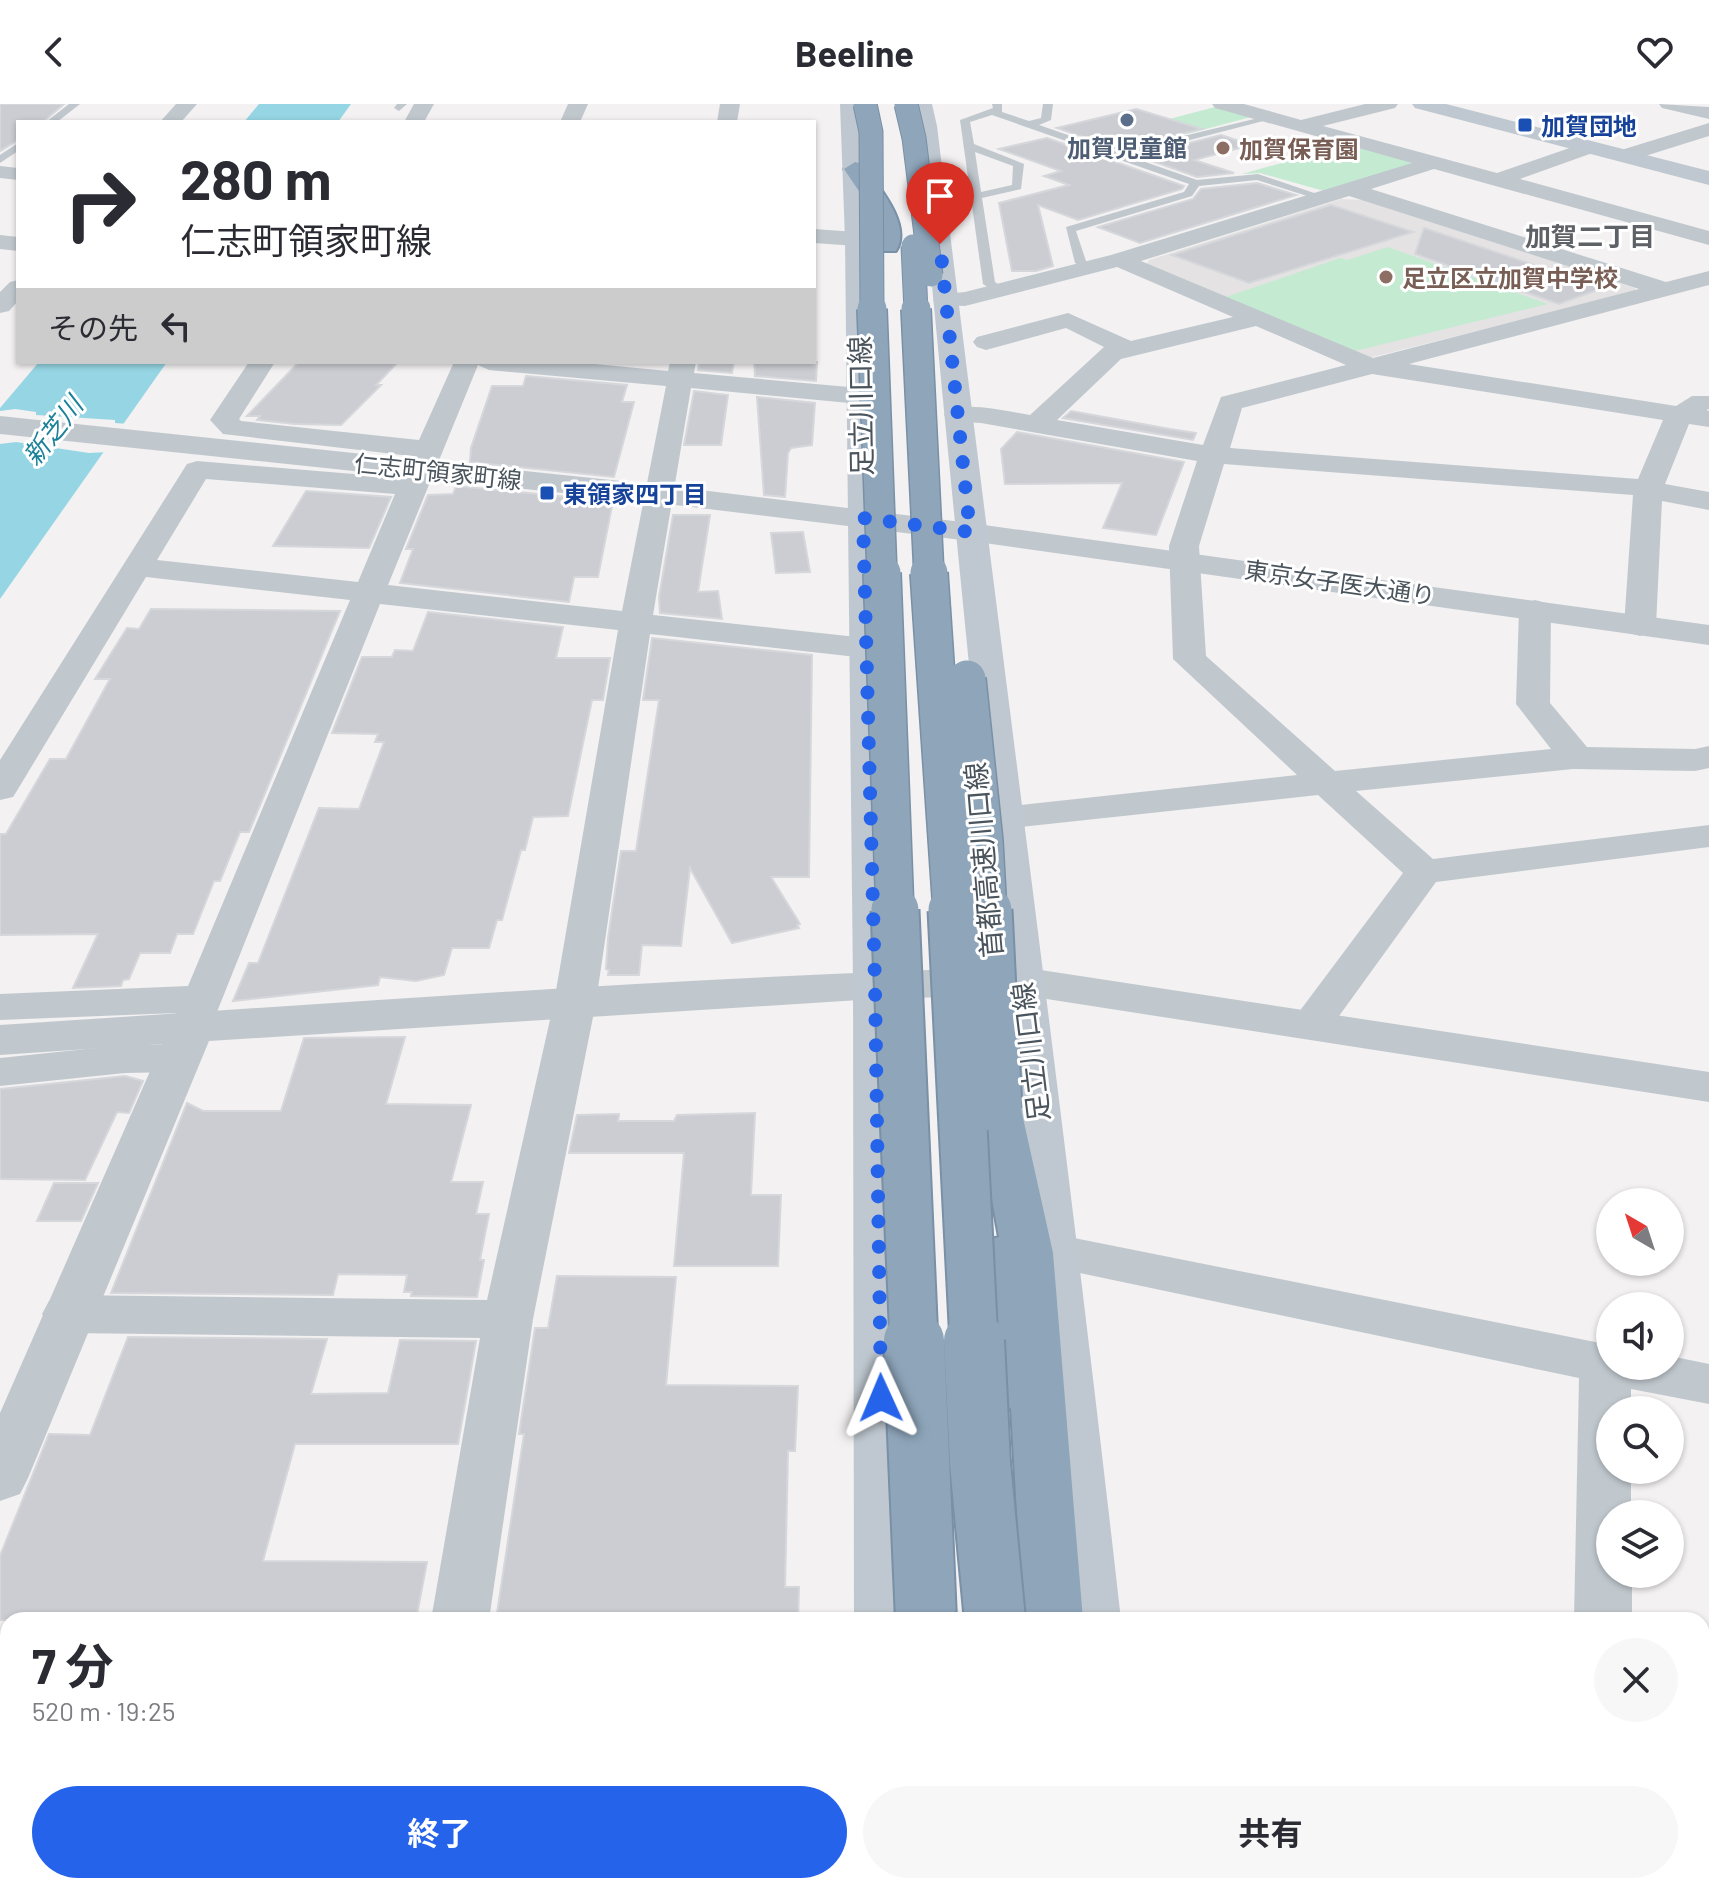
<!DOCTYPE html>
<html lang="ja">
<meta charset="utf-8">
<style>
:root{--surface:#fff;--page:#f7f7f7;--text:#2b2b33;--muted:#7c7c81;--accent:#2563eb}
body{margin:0;font-family:Barlow,"Noto Sans JP",sans-serif;background:var(--page);color:var(--text);height:100vh;display:flex;flex-direction:column;font-size:30px;white-space:nowrap}
*{box-sizing:border-box;margin:0}
p{font-size:26px;color:var(--muted)}
.icon{flex:none;width:44px;height:44px;fill:none;stroke:currentColor;stroke-width:2;stroke-linecap:round;stroke-linejoin:round}
.map{position:relative;flex:1;overflow:hidden}
.panel{position:absolute;left:0px;top:1508px;width:1710px;height:282px;display:flex;flex-direction:column;background:var(--surface);border-radius:24px 24px 0 0;box-shadow:0 2px 6px #0004}
.panel>*{flex:none}
.guide{position:absolute;left:16px;top:16px;width:800px;height:244px;border-radius:0px;box-shadow:0 2px 6px #0004;background:#fff;color:var(--text);overflow:hidden}
.needle{width:52px;rotate:321deg}
.buttons{position:absolute;left:1596px;top:1084px;display:grid;gap:16px}
.buttons a{display:grid;place-items:center;width:88px;height:88px;border-radius:50%;background:var(--surface);box-shadow:0 2px 6px #0004;font-size:40px}
.pin{position:absolute;display:grid;place-items:center;width:68px;height:68px;color:#fff;margin:-82px -34px;border-radius:50% 50% 50% 0;rotate:-45deg;box-shadow:0 0 8px #0007}
.pin .icon{rotate:45deg}
.me{position:absolute;width:88px;margin:-44px;rotate:359deg;stroke-linejoin:round;filter:drop-shadow(0 0 6px #0008)}
.turn{display:flex;align-items:center;gap:28px;height:168px;padding:0 32px;font-size:36px}
.turn .icon{width:104px;height:104px;stroke-width:2.5}
.turn b{display:block;font-size:56px;line-height:68px}
.then{display:flex;align-items:center;height:76px;padding:0 32px;background:#0003;gap:16px;font-size:30px}
.round{display:grid;place-items:center;flex:none;width:84px;height:84px;border-radius:42px;background:var(--page)}
.overview{display:flex;align-items:center;justify-content:space-between;height:136px;padding:0 32px}
h1{font-size:48px;font-weight:700;line-height:60px}
.cta{display:flex;gap:16px;margin-top:auto;padding:16px 32px}
.cta a{flex:1;height:92px;border-radius:48px;background:var(--accent);color:#fff;font-size:32px;font-weight:700;line-height:92px;text-align:center}
.cta a+a{background:var(--page);color:var(--text)}
header{display:flex;justify-content:space-between;align-items:center;height:104px;padding:0 32px;background:var(--surface);font-size:36px;font-weight:700}
.map>svg:first-child{display:block}
.education{fill:#e4e2e2}
.green{fill:#c4ebd2}
.water{fill:#96d6e4}
.pier{fill:#f3f1f1}
.building{fill:#cbcdd3;stroke:#d5d7db;stroke-width:2}
.lines{fill:none;stroke-linecap:round;stroke-linejoin:round}
.motorway-casing{stroke:#7990a6;stroke-width:4}
.service{fill:#c0c8ce;fill-rule:evenodd}
.minor{fill:#c0c8ce;fill-rule:evenodd}
.tertiary{fill:#c0c8ce;fill-rule:evenodd}
.secondary{fill:#bfc8d0;fill-rule:evenodd}
.motorway{fill:#8ea5ba;fill-rule:evenodd}
.motorway-bridge-far4-casing{stroke:#7990a6;stroke-width:25;stroke-linecap:butt}
.motorway-bridge-far3-casing{stroke:#7990a6;stroke-width:32;stroke-linecap:butt}
.motorway-bridge-far2-casing{stroke:#7990a6;stroke-width:40;stroke-linecap:butt}
.motorway-bridge-far1-casing{stroke:#7990a6;stroke-width:51;stroke-linecap:butt}
.motorway-bridge-casing{stroke:#7990a6;stroke-width:64;stroke-linecap:butt}
.motorway-bridge-far4{stroke:#8ea5ba;stroke-width:23}
.motorway-bridge-far3{stroke:#8ea5ba;stroke-width:29}
.motorway-bridge-far2{stroke:#8ea5ba;stroke-width:37}
.motorway-bridge-far1{stroke:#8ea5ba;stroke-width:47}
.motorway-bridge{stroke:#8ea5ba;stroke-width:60}
.route{stroke:#2563eb;stroke-width:14;stroke-dasharray:0 25.2}
.service-dot{fill:#5c6f8a;stroke:#fff;stroke-width:3}
.transit-dot{fill:#1a4fb4;stroke:#fff;stroke-width:3}
.education-dot{fill:#8d6e63;stroke:#fff;stroke-width:3}
.labels{text-anchor:middle;dominant-baseline:central;stroke-width:6;stroke-linejoin:round;paint-order:stroke}
.far-transit-label{font-size:24px;font-weight:bold;fill:#164399;stroke:#fff;text-anchor:start}
.far-service-label{font-size:24px;font-weight:bold;fill:#4e5e75;stroke:#fff}
.far-education-label{font-size:24px;font-weight:bold;fill:#785e54;stroke:#fff;text-anchor:start}
.far-street-label{font-size:24px;fill:#4a545c;stroke:#fff}
.far-neighbourhood-label{font-size:26px;font-weight:bold;fill:#5e6165;stroke:#fff}
.far-water-label{font-size:26px;font-style:italic;fill:#1a8198;stroke:#fff}
.street-label{font-size:28px;fill:#4a545c;stroke:#fff}
</style>
<header><svg class="icon" aria-label="back" viewBox="0 0 24 24"><path d="M15 5l-7 7 7 7"/></svg>Beeline<svg class="icon" aria-label="heart" viewBox="0 0 24 24"><path d="M12 20l-8-8c-3-5 5-10 8-4 3-6 11-1 8 4z"/></svg></header>
<div class="map">
<svg width="1709" height="1789" viewBox="0 0 1709 1789">
<rect width="100%" height="100%" fill="#f3f1f1"/>
<polygon class="education" points="1341,95 1363,96 1635,184 1636,187 1365,255 1146,161 1149,156"/>
<g class="green">
<polygon points="1215,3 1251,13 1187,30 1154,19"/>
<polygon points="1349,40 1409,57 1411,60 1324,87 1260,69 1242,70"/>
<polygon points="1388,143 1548,200 1355,247 1226,193 1340,154 1347,156"/>
</g>
<g class="water">
<polygon points="259,0 351,0 338,18 244,18"/>
<polygon points="39,258 167,258 0,495 0,304"/>
</g>
<polygon class="pier" points="15,305 36,308 36,311 115,316 115,319 128,320 108,348 89,349 16,338 0,340 0,307"/>
<g class="building">
<polygon points="0,0 64,0 43,18 18,18 18,36 0,47"/>
<polygon points="1136,5 1202,25 1117,45 1057,24"/>
<polygon points="1221,31 1251,41 1194,56 1234,69 1197,73 1138,52"/>
<polygon points="1047,34 1184,82 1182,85 1078,116 1038,101 1053,162 1036,167 1012,167 999,99 1069,81 1044,72 1061,67 999,45"/>
<polygon points="1257,79 1296,91 1140,139 1098,123 1193,95 1201,85"/>
<polygon points="1331,101 1413,128 1249,179 1172,151"/>
<polygon points="1424,124 1603,184 1559,200 1415,150"/>
<polygon points="299,258 398,258 376,281 381,281 341,321 295,320 257,316 260,312 247,312"/>
<polygon points="699,258 734,258 732,269 698,266"/>
<polygon points="754,258 817,258 816,277 755,272"/>
<polygon points="526,272 627,281 622,298 634,298 614,373 470,358 471,344 492,282 523,282"/>
<polygon points="694,287 728,291 721,341 684,341"/>
<polygon points="757,293 815,299 812,341 791,344 788,349 785,393 764,391"/>
<polygon points="1071,307 1170,325 1196,329 1193,336 1063,314"/>
<polygon points="1017,328 1184,358 1156,431 1103,424 1122,379 1005,380 1001,345"/>
<polygon points="456,382 609,397 607,402 612,402 598,473 574,473 569,498 400,479 413,445 406,445 428,391 453,390"/>
<polygon points="306,387 391,393 369,444 273,442"/>
<polygon points="673,411 710,411 698,488 718,487 722,515 660,509 659,493"/>
<polygon points="803,428 810,468 776,469 771,429"/>
<polygon points="151,505 340,507 249,728 240,728 220,777 214,777 193,830 177,830 170,849 140,849 129,875 123,876 121,882 73,884 98,830 0,831 0,730 6,730 50,655 66,655 110,575 95,575 127,524 139,525"/>
<polygon points="428,508 563,523 556,554 610,554 603,596 592,596 568,712 533,713 525,746 521,746 502,816 497,816 489,844 452,844 444,871 416,877 380,873 378,881 233,897 249,859 258,859 319,704 359,705 384,638 375,638 378,630 332,629 362,553 392,553 395,546 413,547"/>
<polygon points="652,534 812,551 809,773 771,773 800,820 797,821 799,824 732,839 690,764 681,842 642,841 639,871 608,871 609,866 606,865 608,834 621,747 636,747 659,596 643,596"/>
<polygon points="405,933 386,1000 471,1001 451,1078 483,1078 476,1110 489,1110 480,1156 484,1156 477,1193 411,1192 412,1188 404,1188 407,1171 338,1170 333,1191 111,1189 187,999 203,1007 281,1007 304,934"/>
<polygon points="125,972 143,977 129,1009 117,1008 85,1076 0,1075 0,985"/>
<polygon points="755,1009 751,1091 781,1091 778,1162 674,1162 684,1049 569,1049 577,1011 619,1010 618,1017 674,1017 677,1011"/>
<polygon points="54,1079 98,1079 81,1117 37,1117"/>
<polygon points="557,1172 676,1173 666,1281 798,1282 795,1347 788,1347 785,1483 799,1483 798,1516 496,1516 524,1330 519,1330 535,1224 548,1224"/>
<polygon points="128,1233 327,1235 311,1290 388,1289 400,1236 476,1237 458,1340 295,1340 263,1457 427,1458 416,1516 0,1516 0,1452 49,1330 90,1331"/>
</g>
<g class="lines">
<defs>
<g id="motorway">
<path d="M855,58L863,60C877,81 913,121 896,147H880L876,142L875,111L844,65Z"/>
<polygon points="998,989 1015,994 1021,1005 1053,1149 1083,1516 1023,1516 1011,1304 1002,1307 983,1301 975,1286 975,1151 982,1138 999,1133 975,1005 981,994"/>
<rect x="904" y="1782" width="68" height="7"/>
<polygon points="978,1782 1104,1782 1105,1789 978,1789"/>
</g>
</defs>
<use href="#motorway" class="motorway-casing"/>
<g class="service">
<polygon points="69,0 80,0 57,18 46,18"/>
<polygon points="397,0 407,0 399,7 394,4"/>
<path d="M992,0H1002V8L1029,17L1041,14L1043,0H1053L1051,16L1039,21L1117,48L1271,11V15L1128,52L1197,76L1258,70L1329,94L1323,97L1257,76L1199,82L1192,92L1076,127L1086,157L1096,164L1090,168L1075,159L1066,123L1184,88L1189,80L992,11L970,18L974,40L1024,60L1021,85L982,94L995,178L1006,186L996,189L983,180L960,16L993,4ZM975,48L1013,62L1012,81L981,88Z"/>
<polygon points="18,39 18,47 0,59 0,51"/>
</g>
<g class="minor">
<polygon points="176,0 197,0 181,18 160,18"/>
<polygon points="414,0 434,0 424,18 404,18"/>
<polygon points="568,0 588,0 580,18 560,18"/>
<polygon points="720,0 740,0 737,18 717,18"/>
<path d="M1212,0H1244L1301,16L1365,0H1398L1395,4L1323,22L1497,69L1584,39H1598L1601,43L1598,47L1520,75L1709,127V141L1434,65L1371,85L1666,178L1709,167V181L1409,260L1676,302L1692,292H1709V305L1706,306L1709,307V323L1689,320L1665,380L1709,388V406L1662,397L1656,522L1651,529L1640,532L1629,529L1624,522L1633,391L1224,360L1199,442L1206,552L1335,667L1551,645L1516,600L1519,506L1524,499L1535,496L1546,499L1551,506L1550,599L1587,643L1695,645L1709,642V664L1695,667L1573,665L1356,687L1433,755L1709,721V743L1436,778L1326,930L1311,934L1296,930L1290,920L1403,769L1318,691L1003,725L990,722L984,714L990,706L1003,703L1297,671L1173,555L1169,442L1197,357L981,319L948,317L944,311L948,305C975,299 1004,307 1030,311L1104,243L1066,224L986,246L977,243L973,238L977,233L1068,209L1131,237L1233,213L1117,163L965,202L936,201L933,196L936,191L965,188L1111,151L1412,59L1215,4ZM1349,92L1639,185L1373,254L1141,157ZM1256,222L1346,261L1221,293L1203,341L1057,316L1121,255ZM1372,270L1663,316L1638,375L1230,344L1242,304Z"/>
<polygon points="1659,0 1709,3 1709,15 1662,4"/>
<polygon points="0,62 18,64 18,76 0,74"/>
<polygon points="814,125 857,128 868,135 857,142 814,139"/>
<polygon points="0,131 18,133 18,147 0,145"/>
<polygon points="18,176 18,197 9,207 0,209 0,188 10,178"/>
<path d="M249,258H275L239,315L241,317L419,336L454,258H574L668,267L670,258H696L694,269L860,284L869,286L873,292L869,298L860,300L691,284L653,511L866,534L878,537L883,544L878,551L866,554L650,530L596,898L533,1215L489,1516H431L480,1234L67,1229L49,1223L42,1210L49,1197L67,1191L487,1196L554,898L618,526L380,500L207,933L192,937L177,933L171,923L176,909L0,916V890L188,882L350,496L146,473L18,685L13,693L0,696V656L187,360L197,357L402,374L411,352L223,330L210,316ZM478,261L489,266L666,282L622,507L388,481ZM206,375L395,390L358,478L157,456Z"/>
<polygon points="177,940 192,944 199,954 192,964 177,968 125,969 0,982 0,954 125,941"/>
<polygon points="1054,1130 1610,1241 1610,1262 1670,1262 1670,1252 1709,1260 1709,1300 1631,1285 1631,1306 1610,1306 1610,1366 1631,1366 1631,1410 1610,1410 1610,1470 1632,1470 1632,1516 1574,1516 1579,1274 1037,1160 1030,1148 1037,1136"/>
<polygon points="0,1650 8,1651 8,1709 0,1708"/>
<polygon points="382,1782 446,1782 444,1789 380,1789"/>
</g>
<g class="tertiary">
<polygon points="1709,19 1709,32 1626,58 1615,52 1618,47"/>
<polygon points="0,312 659,381 970,419 1709,521 1709,541 970,437 659,399 0,330"/>
<path d="M1021,863L1709,968V998L1021,891L875,895L209,937L28,1374L20,1390L0,1397V1309L162,940L0,951V921C340,899 680,873 1021,863Z"/>
</g>
<g class="secondary">
<polygon points="840,0 860,0 869,135 897,881 914,1516 854,1516 853,881 845,135"/>
<path d="M912,0H932L937,22C997,520 1065,1017 1121,1516H1061C1017,1018 963,520 917,22Z"/>
<polygon points="1412,0 1446,0 1709,67 1709,81 1415,4"/>
<rect x="853" y="1782" width="68" height="7"/>
<polygon points="1085,1782 1153,1782 1154,1789 1086,1789"/>
</g>
<use href="#motorway" class="motorway"/>
<defs>
<g id="motorway-bridge-far4">
<polyline points="865,0 871,28 872,207"/>
<polyline points="906,0 914,34 931,171"/>
<polyline points="913,142 916,207"/>
</g>
<g id="motorway-bridge-far3">
<polyline points="872,205 882,471"/>
<polyline points="916,205 929,471"/>
</g>
<g id="motorway-bridge-far2">
<polyline points="882,469 895,808"/>
<polyline points="929,469 952,808"/>
<polyline points="967,575 984,737 988,808"/>
</g>
<g id="motorway-bridge-far1">
<polyline points="895,806 914,1239"/>
<polyline points="952,806 974,1239"/>
<polyline points="988,806 998,1005"/>
</g>
<g id="motorway-bridge">
<polyline points="914,1237 926,1516"/>
<polyline points="974,1237 980,1359 995,1516"/>
</g>
</defs>
<use href="#motorway-bridge-far4" class="motorway-bridge-far4-casing"/>
<use href="#motorway-bridge-far3" class="motorway-bridge-far3-casing"/>
<use href="#motorway-bridge-far2" class="motorway-bridge-far2-casing"/>
<use href="#motorway-bridge-far1" class="motorway-bridge-far1-casing"/>
<use href="#motorway-bridge" class="motorway-bridge-casing"/>
<use href="#motorway-bridge-far4" class="motorway-bridge-far4"/>
<use href="#motorway-bridge-far3" class="motorway-bridge-far3"/>
<use href="#motorway-bridge-far2" class="motorway-bridge-far2"/>
<use href="#motorway-bridge-far1" class="motorway-bridge-far1"/>
<use href="#motorway-bridge" class="motorway-bridge"/>
</g>
<g class="lines">
<polyline class="route" points="881,1294 875,881 863,414 970,428 940,140"/>
</g>
<circle class="service-dot" cx="1127" cy="16" r="8"/>
<g class="transit-dot">
<rect x="1517" y="13" width="16" height="16" rx="4"/>
<rect x="539" y="381" width="16" height="16" rx="4"/>
</g>
<g class="education-dot">
<circle cx="1223" cy="44" r="8"/>
<circle cx="1386" cy="173" r="8"/>
</g>
<g class="labels">
<g class="far-transit-label">
<text x="1541" y="21">加賀団地</text>
<text x="563" y="389">東領家四丁目</text>
</g>
<g class="far-service-label">
<text x="1127" y="43">加賀児童館</text>
</g>
<g class="far-education-label">
<text x="1239" y="44">加賀保育園</text>
<text x="1402" y="173">足立区立加賀中学校</text>
</g>
<g class="far-street-label">
<text transform="translate(438 367) rotate(6)">仁志町領家町線</text>
<text transform="translate(1340 478) rotate(8)">東京女子医大通り</text>
</g>
<g class="far-neighbourhood-label">
<text x="1590" y="131">加賀二丁目</text>
</g>
<g class="far-water-label">
<text transform="translate(52 326) rotate(-52)">新芝川</text>
</g>
<g class="street-label">
<text transform="translate(860 302) rotate(-91)">足立川口線</text>
<text transform="translate(983 756) rotate(-95)">首都高速川口線</text>
<text transform="translate(1030 948) rotate(-97)">足立川口線</text>
</g>
</g>
</svg>
<div class="buttons">
<a><svg class="needle" viewBox="-14 -14 28 28"><path d="M0-13l5 13h-10z" fill="#e53935"/><path d="M0 13l5-13h-10z" fill="#7c7c81"/></svg></a>
<a><svg class="icon" aria-label="sound" viewBox="0 0 24 24"><path d="M4 9h4l5-4v14l-5-4H4zM17 9q2 3 0 6"/></svg></a>
<a><svg class="icon" aria-label="search" viewBox="0 0 24 24"><circle cx="10" cy="10" r="6"/><path d="M15 15l6 6"/></svg></a>
<a><svg class="icon" aria-label="layers" viewBox="0 0 24 24"><path d="M12 4l9 5-9 5-9-5zM3 14l9 5 9-5"/></svg></a>
</div>
<div class="pin" style="left:940px;top:140px;background:#d93025"><svg class="icon" aria-label="arrive" viewBox="0 0 24 24"><path d="M6 21V4h12l-3 4 3 4H6"/></svg></div>
<svg class="me" style="left:881px;top:1294px" viewBox="-20 -20 40 40"><path d="M0-17L14 15 0 8-14 15z" fill="#2563eb" stroke="#fff" stroke-width="4"/></svg>
<div class="guide">
<div class="turn"><svg class="icon" aria-label="right" viewBox="0 0 24 24"><path d="M7 20v-9h11M14 6l5 5-5 5"/></svg><div><b>280 m</b>仁志町領家町線</div></div>
<div class="then">その先<svg class="icon" aria-label="left" viewBox="0 0 24 24"><path d="M17 20v-9H6M10 6l-5 5 5 5"/></svg></div>
</div>
<section class="panel">
<div class="overview"><div><h1>7 分</h1><p>520 m · 19:25</p></div><a class="round"><svg class="icon" aria-label="close" viewBox="0 0 24 24"><path d="M6 6l12 12M18 6L6 18"/></svg></a></div>
<div class="cta"><a>終了</a><a>共有</a></div>
</section>
</div>
